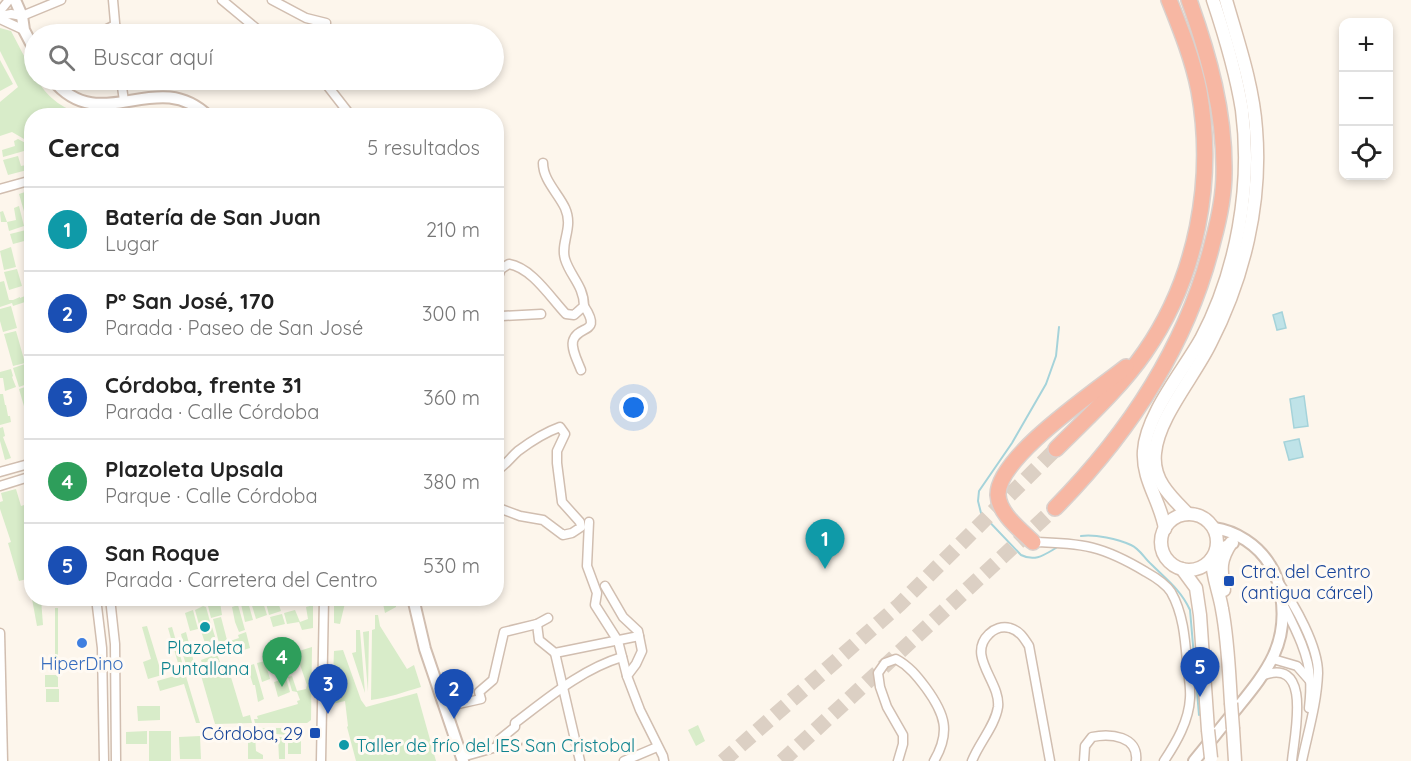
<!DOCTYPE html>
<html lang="es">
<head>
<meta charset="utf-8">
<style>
	:root { --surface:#fff; --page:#f6f6f6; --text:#222; --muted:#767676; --line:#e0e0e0; --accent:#d93025 }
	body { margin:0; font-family:Quicksand,sans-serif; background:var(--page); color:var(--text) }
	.controls { position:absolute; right:18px; top:18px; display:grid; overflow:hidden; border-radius:12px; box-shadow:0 3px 9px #0003 }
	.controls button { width:54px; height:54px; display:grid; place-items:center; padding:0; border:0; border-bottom:2px solid var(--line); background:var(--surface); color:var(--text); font:30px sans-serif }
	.you { position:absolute; left:634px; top:408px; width:21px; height:21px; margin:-15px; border:4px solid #fff; border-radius:50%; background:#1a73e8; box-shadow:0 0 0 9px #1a73e833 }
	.badge { display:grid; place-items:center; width:39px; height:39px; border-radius:50%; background:var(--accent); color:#fff; font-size:20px; font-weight:700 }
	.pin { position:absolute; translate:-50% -50px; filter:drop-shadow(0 2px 3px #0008) }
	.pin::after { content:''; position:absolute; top:32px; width:21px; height:18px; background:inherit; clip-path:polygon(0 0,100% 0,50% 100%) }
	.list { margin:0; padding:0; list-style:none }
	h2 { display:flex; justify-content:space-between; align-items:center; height:78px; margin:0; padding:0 24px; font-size:26px }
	h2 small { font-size:20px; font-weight:400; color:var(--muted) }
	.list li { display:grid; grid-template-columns:39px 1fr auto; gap:18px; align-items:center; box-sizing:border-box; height:84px; padding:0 24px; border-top:2px solid var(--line) }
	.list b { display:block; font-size:22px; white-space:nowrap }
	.list p { margin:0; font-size:20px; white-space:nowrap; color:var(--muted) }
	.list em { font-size:20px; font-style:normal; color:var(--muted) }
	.icon { flex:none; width:33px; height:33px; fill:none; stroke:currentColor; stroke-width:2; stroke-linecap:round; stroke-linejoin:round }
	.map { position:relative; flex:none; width:1411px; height:761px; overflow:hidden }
	.search { position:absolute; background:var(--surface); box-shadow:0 3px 9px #0003; left:24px; top:24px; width:480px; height:66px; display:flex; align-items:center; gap:15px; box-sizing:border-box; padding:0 21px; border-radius:33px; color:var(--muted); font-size:22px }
	.panel { position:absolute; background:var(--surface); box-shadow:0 3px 9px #0003; left:24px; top:108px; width:480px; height:498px; border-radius:24px }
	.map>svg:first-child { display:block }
</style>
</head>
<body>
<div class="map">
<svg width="1411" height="761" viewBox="0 0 1411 761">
	<rect width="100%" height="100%" fill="#fdf6ec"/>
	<g fill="#d8ecc9">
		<path d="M0,28L11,31L34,75V80H37C50,101 69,114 95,115L32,116L31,143L12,132L0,136V102L18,87L0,51Z"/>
		<polygon points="0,60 13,84 0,91"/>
		<polygon points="148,108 175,109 189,115 127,115 133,111"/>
		<polygon points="18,139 31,146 31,149 3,157 2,150 15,146 14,141"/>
		<polygon points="18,156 21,166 31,164 31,169 8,175 3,160"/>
		<polygon points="31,190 31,193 26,196 31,213 25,215 19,194"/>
		<polygon points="19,206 24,226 9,231 7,222 1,222 0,212 3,211 7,222 16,220 14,208"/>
		<polygon points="26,230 28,240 13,244 10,234"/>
		<polygon points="11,247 16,267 4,270 0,251"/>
		<polygon points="17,269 22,286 9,290 4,272"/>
		<polygon points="4,281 9,300 13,300 20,297 20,298 30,294 31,300 13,306 12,303 0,307 0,282"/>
		<polygon points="11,306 17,328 3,332 0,321 0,309"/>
		<polygon points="16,331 25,363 13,366 4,334"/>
		<polygon points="25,364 30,383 19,387 13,368"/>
		<polygon points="11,369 13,376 12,377 16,387 5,391 3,378 0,378 0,372"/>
		<polygon points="31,385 31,419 28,420 19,389"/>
		<polygon points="0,394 3,394 5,405 6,405 8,416 10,416 11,422 0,425"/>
		<polygon points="3,427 5,436 3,437 11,458 5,460 0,441 0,428"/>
		<polygon points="16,489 21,506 27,504 31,520 31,597 27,579 19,581 8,543 11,542 0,509 0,502 3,501 1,493"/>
		<polygon points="32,599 41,599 43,625 37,626"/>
		<polygon points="66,599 86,599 88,605 56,606 55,602"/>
		<polygon points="219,599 226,599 220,602 222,615 211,618 208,606 219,601"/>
		<polygon points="250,599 262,599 267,615 256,619"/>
		<polygon points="265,599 277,599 281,611 269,615"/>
		<polygon points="334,599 346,599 340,624 334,623"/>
		<polygon points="382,599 396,599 396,607 385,613"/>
		<polygon points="248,602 253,620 245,622 241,604"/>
		<polygon points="238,605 245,630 239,632 235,622 232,607"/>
		<polygon points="313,605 313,628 302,630 299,622 287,624 284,613 295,610 300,622 308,619 306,607"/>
		<polygon points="203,606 206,607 211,625 200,628 195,610"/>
		<rect x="55" y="608" width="3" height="50"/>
		<polygon points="193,610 198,629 190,631 185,613"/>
		<polygon points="282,614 285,624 273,627 270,617"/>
		<path d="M375,615H378L380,626L407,669L414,665L421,687C404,692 388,698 371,700L372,630L375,629Z"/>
		<polygon points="221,617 227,640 219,643 213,619"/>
		<polygon points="147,626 162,675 148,679 143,662 151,659 142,627"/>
		<polygon points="172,627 184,669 180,670 168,628"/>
		<polygon points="212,627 217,643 208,647 206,646 201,631"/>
		<polygon points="356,630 360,630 365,693 352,653 356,652"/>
		<polygon points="369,631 368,691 368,692 363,632"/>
		<polygon points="186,632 195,666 187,668 180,645 183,643 181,634"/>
		<polygon points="246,632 250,648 230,654 230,650 233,649 230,641 239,638 238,635"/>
		<polygon points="312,647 311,720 307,723 255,723 254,719 258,719 257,716 298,704 297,701 300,700 297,692 292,691 288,677 292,676 297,691 306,689 307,685 299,662 292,663 289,654"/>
		<polygon points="343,650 361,700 366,707 417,693 436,761 356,761 347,727 348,726 345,701 332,704 334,651"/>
		<polygon points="217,654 220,662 203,667 201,660"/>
		<polygon points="265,661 270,679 262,682 257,663"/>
		<polygon points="227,664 243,717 250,715 252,723 215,724 200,672"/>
		<polygon points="254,664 264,699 258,702 255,685 253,685 250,675 245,676 242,668"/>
		<polygon points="185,673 200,723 196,723 184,684 160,691 157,681"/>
		<rect x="45" y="675" width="13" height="12"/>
		<polygon points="286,678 290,692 278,697 274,682"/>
		<rect x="46" y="689" width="13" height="13"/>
		<polygon points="137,706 160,706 160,720 138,721"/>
		<polygon points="698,725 705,741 696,746 688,730"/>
		<polygon points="271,728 271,735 255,735 256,751 263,755 263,759 248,759 248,729"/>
		<polygon points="276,728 300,728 296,736 300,738 301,736 301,754 288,754 288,735 276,734"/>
		<polygon points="147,731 147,744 126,744 126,732"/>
		<rect x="149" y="731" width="22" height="30"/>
		<polygon points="200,736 201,759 180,759 179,737"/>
		<polygon points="278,737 285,737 285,759 279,759"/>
	</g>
	<g fill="#bfe3e8" stroke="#a5d3da" stroke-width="1.5">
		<polygon points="1282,312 1286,328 1277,330 1273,315"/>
		<polygon points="1304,396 1308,426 1294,428 1290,399"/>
		<polygon points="1299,439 1303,457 1289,460 1284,442"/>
	</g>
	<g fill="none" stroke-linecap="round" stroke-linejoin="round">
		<g stroke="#a5d3da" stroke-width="2">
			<path d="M1081,536C1095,534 1118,539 1131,545C1140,549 1144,558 1151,564C1166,579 1181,590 1190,610L1199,715"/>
			<path d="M1056,548C1044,555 1035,562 1021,555L981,513L978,501L979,491L1012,443L1046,384L1056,356L1059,327"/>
		</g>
		<g stroke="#dcd0c4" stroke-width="15" stroke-dasharray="15 8" stroke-linecap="butt">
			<polyline points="723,761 899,605 1056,449"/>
			<polyline points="782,761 1055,508"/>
		</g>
		<g stroke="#d1beb0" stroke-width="11">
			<g id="minor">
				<polyline points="113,0 116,34"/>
				<polyline points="222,0 263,34"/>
				<polyline points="272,0 306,18 326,23"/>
				<polyline points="0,11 9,0"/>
				<polyline points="0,16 11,14 22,16 61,0"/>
				<polyline points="0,19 24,30"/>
				<polyline points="97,34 115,25"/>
				<polyline points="121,80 124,101"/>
				<polyline points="323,80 351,116"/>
				<polyline points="0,189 32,180"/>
				<path d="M496,282L501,269L509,264C532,268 550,297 566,314L574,315L584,306C584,286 570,276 565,259C560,242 574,228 565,208C558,193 543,180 543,163"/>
				<polyline points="496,313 502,316 541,314"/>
				<polyline points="32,323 30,334 32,346"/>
				<path d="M581,370C578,362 571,349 573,341C578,324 603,335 584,306"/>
				<path d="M496,471C506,465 510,458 518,451C530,442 546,432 560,427L565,434L557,451V463L562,502L580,522L581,527L572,533L563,535L543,520L520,516L496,507"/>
				<polyline points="0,472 32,463"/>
				<polyline points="0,486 32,476"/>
				<polyline points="589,522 587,566 597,593 595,605 618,641 627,676"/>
				<path d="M1033,542C1083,543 1103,546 1146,572C1155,577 1165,583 1171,592C1183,613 1185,638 1187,662C1188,674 1191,687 1190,698C1189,721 1176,743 1164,761"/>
				<path d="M1279,583C1295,605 1318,646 1318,673C1317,703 1308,732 1302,761"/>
				<polyline points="605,586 623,617 638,631 642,651 636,664 627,676 640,710 663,756 664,761"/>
				<polyline points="96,598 102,648 104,761"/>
				<polyline points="110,598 115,644 116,761"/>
				<path d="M1284,606C1295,628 1309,655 1310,679C1311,689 1310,699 1309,708"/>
				<polyline points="537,624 539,640 555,653 639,636"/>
				<polyline points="0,633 3,761"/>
				<polyline points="555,653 580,761"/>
				<polyline points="1273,659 1297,666 1311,682"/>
				<path d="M1264,675C1313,658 1294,736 1292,761"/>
				<polyline points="445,707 481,699 479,692 493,680 504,632 537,624 548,618"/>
				<path d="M497,747L500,739L515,727V723C548,698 582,669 622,657"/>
				<polyline points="462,757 497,747 517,744"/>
				<polyline points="321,761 324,598"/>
				<polyline points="624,761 657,747"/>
				<path d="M898,761L903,744V735L887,707L880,687L878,673L885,663L896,659C909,666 917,676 926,688C945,714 951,732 934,761"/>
				<path d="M972,761C979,743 995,726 998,707C1001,682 966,656 989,634C994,629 1002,626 1010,628C1020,631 1024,638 1029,646L1050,761"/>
				<path d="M1084,761L1085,746L1092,737C1110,733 1139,736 1136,761"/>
			</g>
		</g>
		<g stroke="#d1beb0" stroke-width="14">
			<g id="tertiary">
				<polyline points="15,0 22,16 24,30 34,49"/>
				<path d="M53,80C101,138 156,66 208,116"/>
				<polyline points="1216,550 1233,543"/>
				<polyline points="413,598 425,649 463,761"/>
				<path d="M1194,761C1209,743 1223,725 1238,707C1267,671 1289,644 1281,595C1279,584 1276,574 1270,565C1258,545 1236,531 1214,528"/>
			</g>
		</g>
		<g stroke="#d6c0b0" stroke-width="15">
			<g id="secondary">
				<path d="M1188,514C1171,497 1152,480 1155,453C1158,418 1194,377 1210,344C1244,278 1262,203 1256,129C1253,85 1238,42 1226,0"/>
				<circle cx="1189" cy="542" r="28"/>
				<path d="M1165,529C1161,502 1142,480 1144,451C1146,415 1183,371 1201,339C1237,271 1252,186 1242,110C1236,72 1225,36 1213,0"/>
				<path d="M1212,558C1212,576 1219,591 1222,609C1228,640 1229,672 1231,703"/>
				<polyline points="1182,569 1196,588 1200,615 1208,730"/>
				<path d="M1224,590C1221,570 1219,561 1231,543"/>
				<polyline points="1233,729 1235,761"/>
			</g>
		</g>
		<g stroke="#dad1cd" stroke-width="18">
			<g id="motorway">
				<path d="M1056,449C1087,418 1120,388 1145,352C1197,277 1215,180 1199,91C1193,60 1181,30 1169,0"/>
				<path d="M1055,508C1129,433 1188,344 1213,241C1219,219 1224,196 1224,173C1225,113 1209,56 1189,0"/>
				<path d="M1033,542C1021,530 999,514 998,495C997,457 1096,391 1126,367"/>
			</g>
		</g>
		<use href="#minor" stroke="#fff" stroke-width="8"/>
		<use href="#tertiary" stroke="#fff" stroke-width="10"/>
		<use href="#secondary" stroke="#fff" stroke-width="12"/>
		<use href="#motorway" stroke="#f7b7a3" stroke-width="15"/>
		<g stroke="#d6c0b0" stroke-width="15" stroke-linecap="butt">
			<g id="secondary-bridge">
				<polyline points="1231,703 1233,729"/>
				<polyline points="1208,730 1211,758"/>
			</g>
		</g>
		<use href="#secondary-bridge" stroke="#fff" stroke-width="12"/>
	</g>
	<g fill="#1a4fb4" stroke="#fffaf3" stroke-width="2">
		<rect x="1223" y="575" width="12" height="12" rx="3"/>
		<rect x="309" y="727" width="12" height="12" rx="3"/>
	</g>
	<g fill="#0f9aa8" stroke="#fffaf3" stroke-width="2">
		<circle cx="205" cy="627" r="6"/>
		<circle cx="344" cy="745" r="6"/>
	</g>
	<circle fill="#3f7fe0" stroke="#fffaf3" stroke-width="2" cx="82" cy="643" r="6"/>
	<g text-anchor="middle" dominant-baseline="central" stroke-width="6" stroke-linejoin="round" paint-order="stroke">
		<g font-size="18" fill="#164399" stroke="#fffaf3" text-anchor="start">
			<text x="1241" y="571">Ctra. del Centro<tspan x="1241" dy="21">(antigua cárcel)</tspan></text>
			<text x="303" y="733" text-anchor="end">Córdoba, 29</text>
		</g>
		<g font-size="18" fill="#0d838f" stroke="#fffaf3">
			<text x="205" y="647">Plazoleta<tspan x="205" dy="21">Puntallana</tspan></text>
			<text x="356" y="745" text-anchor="start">Taller de frío del IES San Cristobal</text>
		</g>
		<g font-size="18" fill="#366cbe" stroke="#fffaf3">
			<text x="82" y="663">HiperDino</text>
		</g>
	</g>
</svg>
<div class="controls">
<button>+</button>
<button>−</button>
<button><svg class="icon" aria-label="locate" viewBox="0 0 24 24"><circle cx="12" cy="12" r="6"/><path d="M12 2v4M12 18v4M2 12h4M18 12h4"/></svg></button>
</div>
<div class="you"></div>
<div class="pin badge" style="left:825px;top:569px;background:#0f9aa8">1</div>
<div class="pin badge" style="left:454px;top:719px;background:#1a4fb4">2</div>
<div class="pin badge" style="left:328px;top:714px;background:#1a4fb4">3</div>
<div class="pin badge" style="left:282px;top:687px;background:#2e9e5b">4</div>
<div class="pin badge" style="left:1200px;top:697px;background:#1a4fb4">5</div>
<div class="search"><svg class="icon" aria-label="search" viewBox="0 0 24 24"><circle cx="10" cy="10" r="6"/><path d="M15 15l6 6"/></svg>Buscar aquí</div>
<section class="panel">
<h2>Cerca<small>5 resultados</small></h2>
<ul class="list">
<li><span class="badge" style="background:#0f9aa8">1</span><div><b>Batería de San Juan</b><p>Lugar</p></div><em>210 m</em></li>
<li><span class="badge" style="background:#1a4fb4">2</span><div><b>Pº San José, 170</b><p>Parada · Paseo de San José</p></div><em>300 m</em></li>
<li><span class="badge" style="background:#1a4fb4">3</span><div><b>Córdoba, frente 31</b><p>Parada · Calle Córdoba</p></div><em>360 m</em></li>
<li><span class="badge" style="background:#2e9e5b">4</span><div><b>Plazoleta Upsala</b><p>Parque · Calle Córdoba</p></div><em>380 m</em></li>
<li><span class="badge" style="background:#1a4fb4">5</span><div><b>San Roque</b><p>Parada · Carretera del Centro</p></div><em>530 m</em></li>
</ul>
</section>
</div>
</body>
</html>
